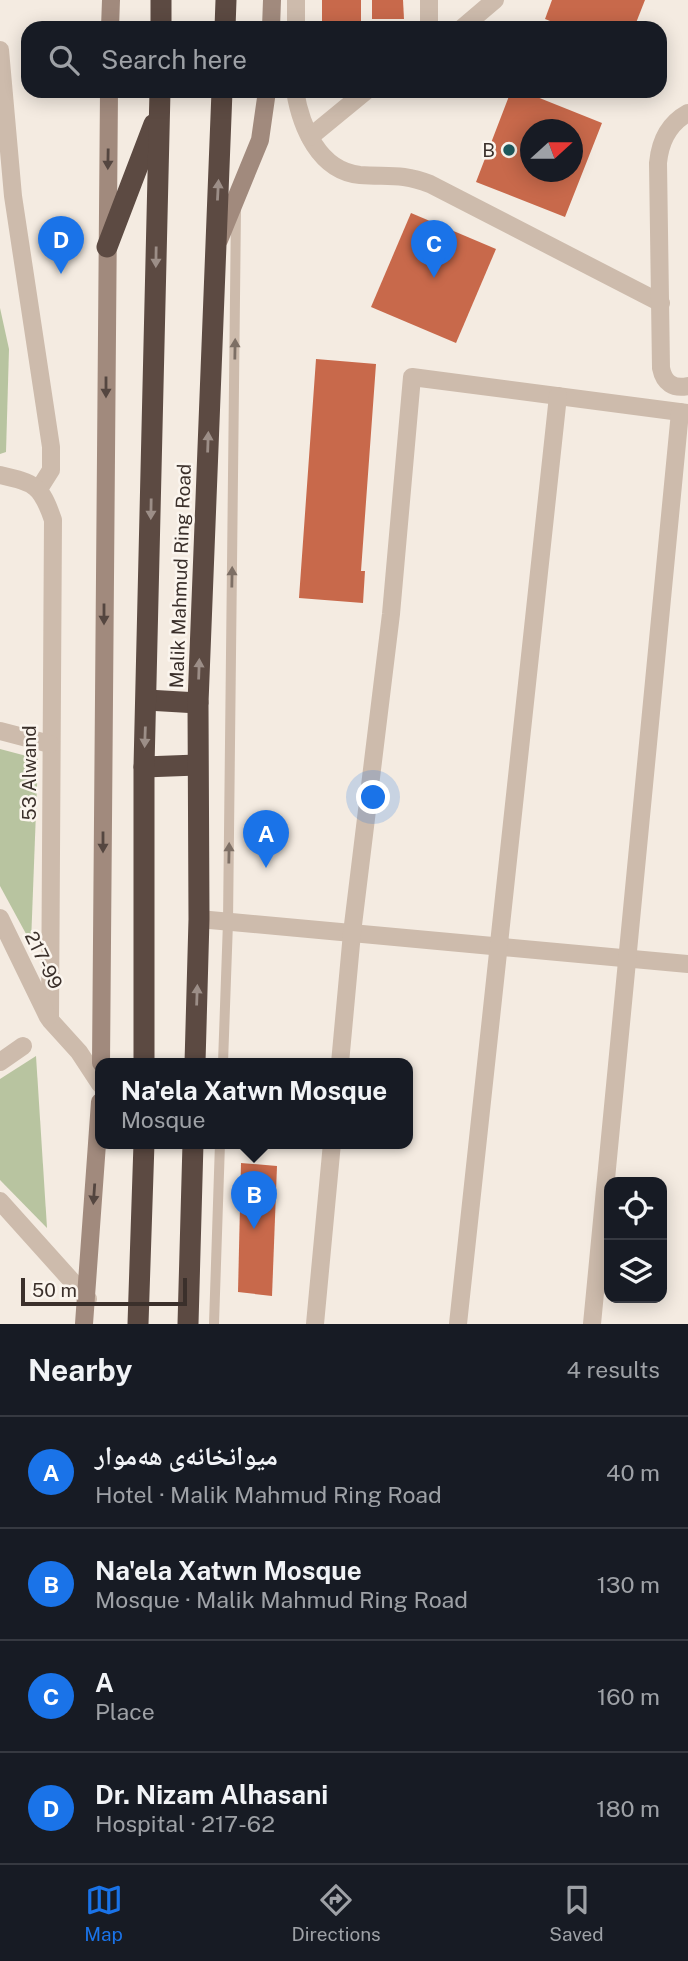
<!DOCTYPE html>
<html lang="en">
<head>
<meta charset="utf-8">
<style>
	:root { --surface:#171b24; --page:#242831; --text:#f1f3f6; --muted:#9ea1a6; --line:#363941; --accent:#1a73e8 }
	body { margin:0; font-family:"Public Sans","Noto Naskh Arabic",sans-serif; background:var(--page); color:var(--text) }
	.controls { position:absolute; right:21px; bottom:21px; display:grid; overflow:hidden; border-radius:14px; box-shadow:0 4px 18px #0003 }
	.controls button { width:63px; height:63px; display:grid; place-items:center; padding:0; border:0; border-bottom:2px solid var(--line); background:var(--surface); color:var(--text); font:35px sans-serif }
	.compass { position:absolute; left:520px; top:119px; width:63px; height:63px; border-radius:50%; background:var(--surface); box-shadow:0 4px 18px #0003; rotate:69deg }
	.scale { position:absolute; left:21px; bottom:18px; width:166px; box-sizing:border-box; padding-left:7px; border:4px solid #3b302b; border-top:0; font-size:19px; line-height:24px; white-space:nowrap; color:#3b302b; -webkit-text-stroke:5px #fbf5ee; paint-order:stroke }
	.you { position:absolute; left:374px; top:798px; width:24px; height:24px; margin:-18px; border:5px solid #fff; border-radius:50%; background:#1a73e8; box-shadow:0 0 0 10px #1a73e833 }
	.badge { display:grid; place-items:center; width:46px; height:46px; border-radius:50%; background:var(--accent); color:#fff; font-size:23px; font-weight:700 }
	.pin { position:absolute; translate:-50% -58px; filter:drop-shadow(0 2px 4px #0008) }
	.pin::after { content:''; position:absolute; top:37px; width:24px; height:21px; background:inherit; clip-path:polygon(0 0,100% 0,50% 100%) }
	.popup { position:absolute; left:95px; top:1058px; width:318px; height:91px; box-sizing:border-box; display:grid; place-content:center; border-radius:14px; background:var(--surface); filter:drop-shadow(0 2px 5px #0005); font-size:23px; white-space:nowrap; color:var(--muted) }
	.popup b { font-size:26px; color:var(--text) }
	.popup::after { content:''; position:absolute; left:50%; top:100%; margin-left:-14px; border:14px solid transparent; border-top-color:var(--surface) }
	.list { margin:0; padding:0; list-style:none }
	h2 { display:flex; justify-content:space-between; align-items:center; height:91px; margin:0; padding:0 28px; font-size:30px }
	h2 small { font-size:23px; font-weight:400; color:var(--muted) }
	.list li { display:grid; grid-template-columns:46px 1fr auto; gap:21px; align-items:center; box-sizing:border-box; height:112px; padding:0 28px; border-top:2px solid var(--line) }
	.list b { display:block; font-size:26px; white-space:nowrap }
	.list p { margin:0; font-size:23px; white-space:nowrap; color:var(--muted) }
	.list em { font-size:23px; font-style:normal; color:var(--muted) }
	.icon { flex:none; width:38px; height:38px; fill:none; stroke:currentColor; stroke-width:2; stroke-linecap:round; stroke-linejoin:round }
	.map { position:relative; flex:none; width:688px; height:1324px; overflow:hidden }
	.search { position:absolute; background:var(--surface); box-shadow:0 4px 18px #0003; left:21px; right:21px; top:21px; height:77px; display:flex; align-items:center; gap:18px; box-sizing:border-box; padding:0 24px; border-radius:21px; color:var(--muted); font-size:26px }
	.sheet { height:539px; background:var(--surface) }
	nav { display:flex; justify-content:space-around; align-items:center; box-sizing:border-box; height:98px; border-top:2px solid var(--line); background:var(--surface); font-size:19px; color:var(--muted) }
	nav a { display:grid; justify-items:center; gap:4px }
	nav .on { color:var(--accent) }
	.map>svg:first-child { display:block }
</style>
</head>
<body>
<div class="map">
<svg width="688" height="1324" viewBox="0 0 688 1324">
	<rect width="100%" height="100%" fill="#f4ebe1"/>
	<g fill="#b8c4a0">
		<polygon points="0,308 9,349 6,452 0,454"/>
		<polygon points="0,749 38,759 31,943 0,886"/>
		<polygon points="36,1056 47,1228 0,1180 0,1079"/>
	</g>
	<g fill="#c8694b" fill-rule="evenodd">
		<polygon points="322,0 361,0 361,23 322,24"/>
		<polygon points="372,0 403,0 404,19 372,19"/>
		<polygon points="552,0 645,0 634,28 568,28 545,19"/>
		<path d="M511,91H522L602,123L565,217L476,182ZM530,130H572V172H530Z"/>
		<polygon points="411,213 496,249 456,343 371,307"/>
		<polygon points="316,359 376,364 361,571 365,571 363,603 299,598"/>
		<polygon points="241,1163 277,1166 272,1296 238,1292"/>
	</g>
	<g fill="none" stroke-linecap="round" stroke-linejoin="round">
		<g stroke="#cdbbac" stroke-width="10">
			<polyline points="223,1063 228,922 236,208"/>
			<polyline points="214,1324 220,1143"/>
		</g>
		<g stroke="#cdbbac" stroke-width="18">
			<polyline points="296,28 296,0"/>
			<polyline points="429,28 429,0"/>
			<polyline points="462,28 495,0"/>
			<polyline points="0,50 13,196 51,447 51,470 39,489"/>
			<path d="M295,91C301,127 319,171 360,175C388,177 402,173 430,184L661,303"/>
			<path d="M688,113C668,124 660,142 658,163L661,368C664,383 673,389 688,386"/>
			<polyline points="310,137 366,91"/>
			<path d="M0,475C35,483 41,485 53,520L50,1020L79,1052L100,1084"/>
			<polyline points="0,731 50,744"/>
			<polyline points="0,918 48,1017"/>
			<polyline points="199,919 688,964"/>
			<polyline points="0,1062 23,1046"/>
			<polyline points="340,1063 352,933 391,614 412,377 688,413"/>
			<polyline points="0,1201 88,1299"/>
			<polyline points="315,1324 332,1143"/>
			<polyline points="458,1324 558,396"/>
			<polyline points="592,1324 680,412"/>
		</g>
		<g stroke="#a18a7d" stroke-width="18">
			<polyline points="110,28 111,0"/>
			<polyline points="271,28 272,0"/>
			<polyline points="219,240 260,140 267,91"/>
			<polyline points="101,1063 109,91"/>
			<polyline points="84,1324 100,1102"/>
		</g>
		<g stroke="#5c4a42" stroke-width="21">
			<polyline points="161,28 161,0"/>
			<polyline points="225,28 226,0"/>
			<polyline points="107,247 154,124"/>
			<polyline points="147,700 198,703"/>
			<polyline points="144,767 197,765"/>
			<polyline points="144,1063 144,767 160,91"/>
			<polyline points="195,1063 199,919 198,703 222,91"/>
			<polyline points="138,1324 144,1143"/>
			<polyline points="188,1324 193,1143"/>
		</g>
	</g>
	<defs><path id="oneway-solid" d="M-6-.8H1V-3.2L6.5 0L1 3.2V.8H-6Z" transform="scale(1.75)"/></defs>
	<g fill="#544640">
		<use href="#oneway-solid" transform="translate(108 159) rotate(91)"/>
		<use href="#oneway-solid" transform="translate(106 387) rotate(90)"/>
		<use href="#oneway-solid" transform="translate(104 614) rotate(90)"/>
		<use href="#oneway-solid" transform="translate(103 842) rotate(90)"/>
		<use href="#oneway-solid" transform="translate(94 1194) rotate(94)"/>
	</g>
	<g fill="#9c8e87">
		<use href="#oneway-solid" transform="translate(218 190) rotate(-87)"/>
		<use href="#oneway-solid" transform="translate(156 257) rotate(91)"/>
		<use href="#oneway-solid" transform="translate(208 442) rotate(-88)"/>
		<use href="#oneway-solid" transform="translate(151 509) rotate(91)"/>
		<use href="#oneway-solid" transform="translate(199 669) rotate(-88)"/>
		<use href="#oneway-solid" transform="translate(145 737) rotate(92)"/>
		<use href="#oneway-solid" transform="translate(197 995) rotate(-88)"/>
	</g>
	<g fill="#7d6f65">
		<use href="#oneway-solid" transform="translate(235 349) rotate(-89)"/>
		<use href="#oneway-solid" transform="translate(232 577) rotate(-89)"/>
		<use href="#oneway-solid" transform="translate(229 853) rotate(-89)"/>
	</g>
	<circle fill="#1f5a5e" stroke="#fbf5ee" stroke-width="2.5" cx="509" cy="150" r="7"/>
	<g text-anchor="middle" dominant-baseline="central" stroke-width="5" stroke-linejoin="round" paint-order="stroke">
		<g font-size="19" fill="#3b302b" stroke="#fbf5ee" text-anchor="end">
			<text x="495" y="150">B</text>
		</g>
		<g font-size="19" fill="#3b302b" stroke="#fbf5ee">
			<text transform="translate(180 576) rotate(-88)">Malik Mahmud Ring Road</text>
			<text transform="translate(29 773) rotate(-90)">53 Alwand</text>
			<text transform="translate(44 960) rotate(64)">217-99</text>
		</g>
	</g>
</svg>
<div class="controls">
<button><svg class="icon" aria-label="locate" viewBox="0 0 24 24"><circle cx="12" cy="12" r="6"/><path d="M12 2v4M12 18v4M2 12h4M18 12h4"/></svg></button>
<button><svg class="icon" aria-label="layers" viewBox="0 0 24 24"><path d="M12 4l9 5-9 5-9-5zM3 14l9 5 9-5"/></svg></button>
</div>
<svg class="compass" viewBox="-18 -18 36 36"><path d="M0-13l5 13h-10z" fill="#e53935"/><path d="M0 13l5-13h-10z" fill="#9ea1a6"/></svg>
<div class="scale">50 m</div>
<div class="you"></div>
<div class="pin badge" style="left:266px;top:868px">A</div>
<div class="pin badge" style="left:254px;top:1229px">B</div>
<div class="popup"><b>Na'ela Xatwn Mosque</b>Mosque</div>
<div class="pin badge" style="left:434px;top:278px">C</div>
<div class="pin badge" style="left:61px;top:274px">D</div>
<div class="search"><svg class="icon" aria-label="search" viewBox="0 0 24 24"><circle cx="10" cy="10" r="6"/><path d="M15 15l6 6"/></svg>Search here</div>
</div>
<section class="sheet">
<h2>Nearby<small>4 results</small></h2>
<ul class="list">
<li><span class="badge">A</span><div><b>میوانخانەی هەموار</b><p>Hotel · Malik Mahmud Ring Road</p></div><em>40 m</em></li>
<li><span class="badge">B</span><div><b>Na'ela Xatwn Mosque</b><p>Mosque · Malik Mahmud Ring Road</p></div><em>130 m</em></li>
<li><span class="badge">C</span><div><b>A</b><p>Place</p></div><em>160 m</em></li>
<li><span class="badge">D</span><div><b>Dr. Nizam Alhasani</b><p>Hospital · 217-62</p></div><em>180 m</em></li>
</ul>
</section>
<nav>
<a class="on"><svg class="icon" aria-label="map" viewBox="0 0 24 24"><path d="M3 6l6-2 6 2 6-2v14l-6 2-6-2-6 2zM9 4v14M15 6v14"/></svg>Map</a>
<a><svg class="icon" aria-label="directions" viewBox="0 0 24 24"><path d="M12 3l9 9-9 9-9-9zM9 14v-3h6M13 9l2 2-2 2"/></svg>Directions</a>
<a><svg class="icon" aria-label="saved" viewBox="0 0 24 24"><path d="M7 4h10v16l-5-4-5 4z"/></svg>Saved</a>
</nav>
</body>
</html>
